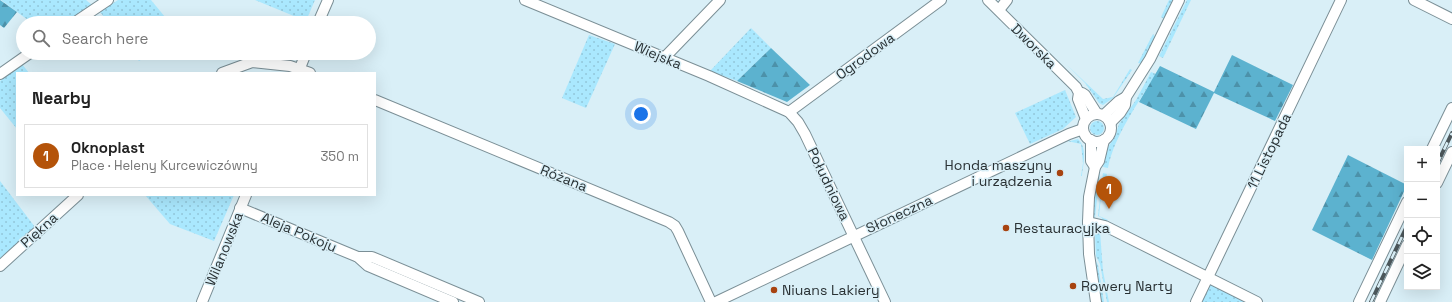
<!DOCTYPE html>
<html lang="en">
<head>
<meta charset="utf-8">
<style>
	:root { --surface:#fff; --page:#f2f2f2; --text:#222; --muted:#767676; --line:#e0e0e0; --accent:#b45309 }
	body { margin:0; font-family:"Space Grotesk",sans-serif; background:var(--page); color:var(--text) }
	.controls { position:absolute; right:12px; bottom:12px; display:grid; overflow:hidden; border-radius:0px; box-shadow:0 4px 16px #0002 }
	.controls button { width:36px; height:36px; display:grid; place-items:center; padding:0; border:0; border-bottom:1px solid var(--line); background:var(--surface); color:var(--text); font:20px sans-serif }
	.you { position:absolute; left:641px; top:114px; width:14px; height:14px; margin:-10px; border:3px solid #fff; border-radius:50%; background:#1a73e8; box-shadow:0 0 0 6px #1a73e833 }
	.badge { display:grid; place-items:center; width:26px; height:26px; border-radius:50%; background:var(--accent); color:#fff; font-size:13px; font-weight:700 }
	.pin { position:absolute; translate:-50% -33px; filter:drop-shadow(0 1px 2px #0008) }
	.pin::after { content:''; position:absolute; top:21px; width:14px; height:12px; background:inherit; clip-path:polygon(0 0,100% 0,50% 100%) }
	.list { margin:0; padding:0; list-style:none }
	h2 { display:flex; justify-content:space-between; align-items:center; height:52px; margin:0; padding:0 16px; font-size:17px }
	h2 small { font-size:13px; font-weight:400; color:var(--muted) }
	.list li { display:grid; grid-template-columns:26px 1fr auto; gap:12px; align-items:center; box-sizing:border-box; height:64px; margin:0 8px 8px; padding:0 8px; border:1px solid var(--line); border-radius:0px }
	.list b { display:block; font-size:15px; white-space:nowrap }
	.list p { margin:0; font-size:13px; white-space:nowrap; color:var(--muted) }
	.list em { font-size:13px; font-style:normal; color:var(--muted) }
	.icon { flex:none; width:22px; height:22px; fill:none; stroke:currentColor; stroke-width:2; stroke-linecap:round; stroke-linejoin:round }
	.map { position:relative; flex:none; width:1452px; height:302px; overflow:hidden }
	.search { position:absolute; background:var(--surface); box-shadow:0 4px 16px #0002; left:16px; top:16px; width:360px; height:44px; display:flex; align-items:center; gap:10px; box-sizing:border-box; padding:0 14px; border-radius:22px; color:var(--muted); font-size:15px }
	.panel { position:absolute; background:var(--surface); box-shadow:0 4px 16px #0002; left:16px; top:72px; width:360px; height:124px; border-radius:0px }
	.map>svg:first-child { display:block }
</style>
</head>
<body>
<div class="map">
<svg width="1452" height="302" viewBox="0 0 1452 302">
	<defs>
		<pattern id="grass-dots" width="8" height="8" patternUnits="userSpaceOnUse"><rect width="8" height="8" fill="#aae8fe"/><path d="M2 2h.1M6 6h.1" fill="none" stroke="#92c7da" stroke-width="1.8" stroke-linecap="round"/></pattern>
		<pattern id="forest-firs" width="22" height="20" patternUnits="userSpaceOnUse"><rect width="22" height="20" fill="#5cb2cf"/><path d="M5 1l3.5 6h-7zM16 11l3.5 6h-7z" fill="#4c91a9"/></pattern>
	</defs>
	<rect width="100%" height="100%" fill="#d9eff7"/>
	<g fill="url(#grass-dots)">
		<polygon points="1,0 86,0 92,5 66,23 32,23"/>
		<polygon points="118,0 151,0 170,23 109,23 100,12"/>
		<polygon points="255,0 315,0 306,21"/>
		<polygon points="1169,0 1173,0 1164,19 1161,17"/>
		<polygon points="1187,0 1191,0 1163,58 1159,56"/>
		<polygon points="751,28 771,48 737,81 710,71"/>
		<polygon points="1153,34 1156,38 1143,64 1138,63"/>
		<polygon points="589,35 615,44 586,108 562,98"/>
		<polygon points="133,53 151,53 139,61"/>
		<polygon points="22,64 29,73 17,73 17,129 0,108 0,81"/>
		<polygon points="1066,64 1103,99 1113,97 1130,69 1132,70 1113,98 1103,105 1099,103 1085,83"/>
		<path d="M1151,72L1156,74C1139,102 1114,136 1108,168L1103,167L1108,147L1115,137L1119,124L1136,100Z"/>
		<polygon points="1065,90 1076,117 1063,129 1030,144 1015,113"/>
		<circle cx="1097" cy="128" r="7"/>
		<path d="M1068,138L1070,141L1078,139C1088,149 1083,163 1082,176H1081L1083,163L1081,144L1067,141L1063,143L1062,140Z"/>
		<path d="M1100,172L1095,218C1089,210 1095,180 1100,172Z"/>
		<polygon points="1103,173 1107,174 1106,179 1103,178 1099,216 1108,220 1106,222 1101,221 1102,218 1098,216"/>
		<polygon points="0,181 35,227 0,260"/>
		<polygon points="145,195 234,195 214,241 170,224"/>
		<polygon points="1100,227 1103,230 1100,232 1103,271 1109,302 1107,302 1100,264 1096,256 1095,235 1096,232 1100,230"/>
		<polygon points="1094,258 1098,265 1104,302 1101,302"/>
		<polygon points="1211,282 1253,302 1201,302"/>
	</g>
	<g fill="url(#forest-firs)">
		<polygon points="0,0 17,12 4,28 0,25"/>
		<polygon points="771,48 810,85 787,102 737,81"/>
		<polygon points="1232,55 1293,85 1275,121 1214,93 1196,129 1139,102 1160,66 1214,92"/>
		<polygon points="1348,155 1407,185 1372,260 1312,230"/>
	</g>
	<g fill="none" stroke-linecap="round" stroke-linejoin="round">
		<g stroke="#7b8f96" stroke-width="12">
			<g id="minor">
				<polyline points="525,0 709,76 789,112 798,122 805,134 885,302"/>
				<polyline points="988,0 1076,87 1079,93 1078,99 1086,119"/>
				<polyline points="1414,0 1452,19"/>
				<polyline points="999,10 1007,0"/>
				<polyline points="74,23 108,0"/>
				<polyline points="318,23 328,0"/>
				<polyline points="664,58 720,0"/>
				<polyline points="222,73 252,62 290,66 310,73"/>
				<polyline points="298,73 306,53"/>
				<polyline points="0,74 30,53"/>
				<polyline points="1079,93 1082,93 1085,95 1097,114"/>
				<polyline points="375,100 669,222 675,226 678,231 711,302"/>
				<polyline points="789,112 941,0"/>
				<circle cx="1097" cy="128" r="14"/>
				<polyline points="1104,115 1119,101 1126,97"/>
				<polyline points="1110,123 1120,113 1125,105 1126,97 1150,59 1179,0"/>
				<polyline points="1091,140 1091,161 1095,167"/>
				<polyline points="1432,149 1452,108"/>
				<polyline points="1437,183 1452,152"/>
				<polyline points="240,208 358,257 368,266 453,302"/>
				<polyline points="1088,222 1105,226 1257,302"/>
				<polyline points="358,257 372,257 479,302"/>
				<polyline points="0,266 78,195"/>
				<polyline points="202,302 246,195"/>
				<polyline points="716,302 1069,134 1083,129"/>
				<polyline points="1096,302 1089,254 1088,222 1089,197 1095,167 1099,161 1104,140"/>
				<polyline points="1196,302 1341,0"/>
				<polyline points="1359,302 1407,202"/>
				<polyline points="1380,302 1407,245"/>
			</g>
		</g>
		<use href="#minor" stroke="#fff" stroke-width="10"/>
		<g stroke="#4c575b" stroke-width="4">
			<g id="rail">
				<polyline points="1437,164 1452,133"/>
				<polyline points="1371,302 1407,226"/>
			</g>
		</g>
		<use href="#rail" stroke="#d9eff7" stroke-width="2.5" stroke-dasharray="8" stroke-linecap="butt"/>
	</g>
	<g fill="#a74310" stroke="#d9eff7" stroke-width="1.5">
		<circle cx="1060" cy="173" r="4"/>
		<circle cx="1006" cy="228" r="4"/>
		<circle cx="1073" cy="286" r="4"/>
		<circle cx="774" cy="290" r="4"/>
	</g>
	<g text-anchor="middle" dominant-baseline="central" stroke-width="3" stroke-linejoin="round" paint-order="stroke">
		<g font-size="14" fill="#293134" stroke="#d9eff7">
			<text transform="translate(1034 46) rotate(45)">Dworska</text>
			<text transform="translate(658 55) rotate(23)">Wiejska</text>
			<text transform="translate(865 56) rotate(-36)">Ogrodowa</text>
			<text transform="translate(1269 151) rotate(-64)">11 Listopada</text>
			<text transform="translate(564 178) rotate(22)">Różana</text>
			<text transform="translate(829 184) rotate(64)">Południowa</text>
			<text transform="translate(899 214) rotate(-25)">Słoneczna</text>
			<text transform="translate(39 230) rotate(-42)">Piękna</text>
			<text transform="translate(299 232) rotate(23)">Aleja Pokoju</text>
			<text transform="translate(224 249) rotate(-68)">Wilanowska</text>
		</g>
		<g font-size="14" fill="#293134" stroke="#d9eff7" text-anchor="start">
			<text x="1052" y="165" text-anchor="end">Honda maszyny<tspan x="1052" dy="16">i urządzenia</tspan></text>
			<text x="1014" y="228">Restauracyjka</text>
			<text x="1081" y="286">Rowery Narty</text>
			<text x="782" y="290">Niuans Lakiery</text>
		</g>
	</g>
</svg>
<div class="controls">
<button>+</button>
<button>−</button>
<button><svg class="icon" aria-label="locate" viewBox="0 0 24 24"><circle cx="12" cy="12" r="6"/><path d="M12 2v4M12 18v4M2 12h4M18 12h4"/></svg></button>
<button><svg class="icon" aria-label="layers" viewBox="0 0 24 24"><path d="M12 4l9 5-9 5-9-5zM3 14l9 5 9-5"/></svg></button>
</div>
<div class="you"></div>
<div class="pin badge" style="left:1109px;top:209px">1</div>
<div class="search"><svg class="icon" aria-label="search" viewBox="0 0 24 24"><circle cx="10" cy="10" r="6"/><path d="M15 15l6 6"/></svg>Search here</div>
<section class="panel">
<h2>Nearby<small></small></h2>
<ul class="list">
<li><span class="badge">1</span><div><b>Oknoplast</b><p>Place · Heleny Kurcewiczówny</p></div><em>350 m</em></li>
</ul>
</section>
</div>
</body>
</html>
